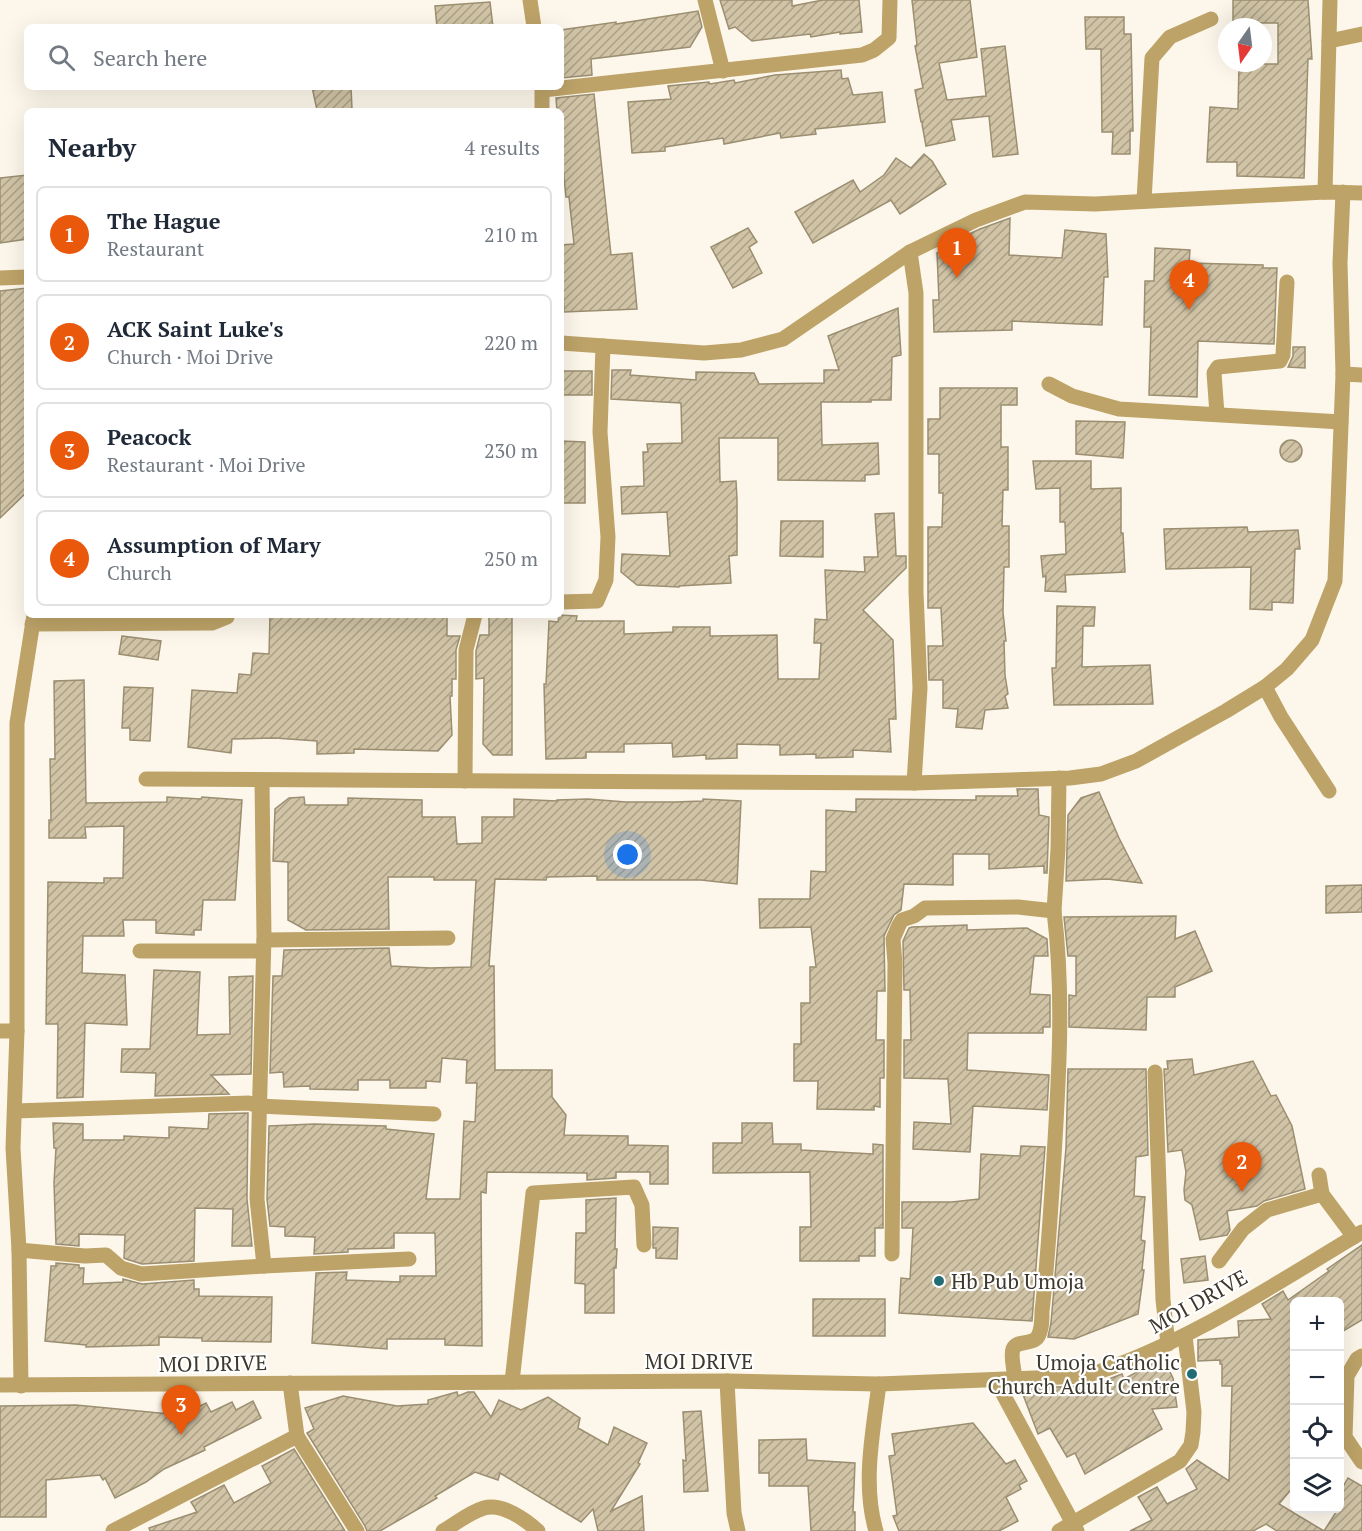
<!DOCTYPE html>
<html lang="en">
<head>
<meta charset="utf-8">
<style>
	:root { --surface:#fff; --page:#f2f2f3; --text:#1f2937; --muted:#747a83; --line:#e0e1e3; --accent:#ea580c }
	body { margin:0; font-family:"PT Serif",serif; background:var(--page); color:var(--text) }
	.controls { position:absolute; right:18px; bottom:18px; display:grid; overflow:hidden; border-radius:9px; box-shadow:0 6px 24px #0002 }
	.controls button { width:54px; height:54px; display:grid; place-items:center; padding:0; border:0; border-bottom:2px solid var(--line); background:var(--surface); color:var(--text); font:30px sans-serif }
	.compass { position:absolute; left:1218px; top:18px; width:54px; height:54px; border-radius:50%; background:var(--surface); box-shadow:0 6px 24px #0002; rotate:194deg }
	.you { position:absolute; left:628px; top:855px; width:21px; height:21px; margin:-15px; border:4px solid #fff; border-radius:50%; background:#1a73e8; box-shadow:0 0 0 9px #1a73e833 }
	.badge { display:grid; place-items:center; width:39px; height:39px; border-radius:50%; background:var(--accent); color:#fff; font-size:20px; font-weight:700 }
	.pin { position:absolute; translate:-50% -50px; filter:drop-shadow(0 2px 3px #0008) }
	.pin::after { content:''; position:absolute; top:32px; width:21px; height:18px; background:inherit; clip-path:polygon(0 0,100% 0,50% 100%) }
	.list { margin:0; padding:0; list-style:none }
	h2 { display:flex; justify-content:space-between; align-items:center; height:78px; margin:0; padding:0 24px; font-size:26px }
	h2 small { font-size:20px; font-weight:400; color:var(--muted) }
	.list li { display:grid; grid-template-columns:39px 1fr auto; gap:18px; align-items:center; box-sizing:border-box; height:96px; margin:0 12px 12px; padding:0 12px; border:2px solid var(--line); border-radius:9px }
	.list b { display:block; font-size:22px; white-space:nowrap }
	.list p { margin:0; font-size:20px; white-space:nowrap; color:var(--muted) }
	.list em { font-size:20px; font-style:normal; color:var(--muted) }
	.icon { flex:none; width:33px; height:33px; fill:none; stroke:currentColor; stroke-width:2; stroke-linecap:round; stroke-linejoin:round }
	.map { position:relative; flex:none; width:1362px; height:1531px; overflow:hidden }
	.search { position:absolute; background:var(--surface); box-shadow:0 6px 24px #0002; left:24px; top:24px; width:540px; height:66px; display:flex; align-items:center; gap:15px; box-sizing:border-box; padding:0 21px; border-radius:9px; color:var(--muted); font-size:22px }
	.panel { position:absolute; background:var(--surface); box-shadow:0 6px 24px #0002; left:24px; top:108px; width:540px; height:510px; border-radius:9px }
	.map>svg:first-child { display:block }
</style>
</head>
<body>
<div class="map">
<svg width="1362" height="1531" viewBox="0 0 1362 1531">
	<defs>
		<pattern id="building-hatch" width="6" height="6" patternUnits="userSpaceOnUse" patternTransform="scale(1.5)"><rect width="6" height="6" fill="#d1c4a6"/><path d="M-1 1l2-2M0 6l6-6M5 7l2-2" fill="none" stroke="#aba087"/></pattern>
	</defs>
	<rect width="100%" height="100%" fill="#fdf7eb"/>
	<g fill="url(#building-hatch)" stroke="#9b8e71" stroke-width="1.5">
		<polygon points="720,0 792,0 792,6 823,0 859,0 862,32 840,34 840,32 811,37 810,34 752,41 735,27 729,29"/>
		<polygon points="912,0 970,0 977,57 939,63 947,100 986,96 981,49 1005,46 1018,154 993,157 989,116 951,120 955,140 926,146 922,124 923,122 921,122 915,90 923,88 915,46 917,45"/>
		<polygon points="1233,0 1308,0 1312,59 1308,59 1304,178 1237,176 1237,162 1207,162 1210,107 1238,109 1239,64 1278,64 1278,23 1233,23"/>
		<polygon points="490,2 493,27 437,27 435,6"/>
		<polygon points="698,11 702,27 690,47 591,59 592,75 561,78 561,30 616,22 616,24"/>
		<polygon points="1085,17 1124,17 1124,34 1131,34 1133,131 1130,131 1130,154 1112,154 1113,132 1102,132 1101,49 1086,49"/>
		<polygon points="841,70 842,79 848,78 853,95 882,92 885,122 815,129 816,134 781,138 780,133 724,144 723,138 665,147 665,151 632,153 628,102 671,99 668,86 709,82 710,84 734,80 735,83 775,75"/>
		<polygon points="312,87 351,87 352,109 317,110"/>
		<polygon points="594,94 611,255 632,253 637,309 564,312 561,245 574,244 569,197 566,197 561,148 561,111 557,111 556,98"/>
		<polygon points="924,154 932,161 946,184 900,214 891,200 813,243 795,212 853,180 860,192 884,175 896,158 911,168"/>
		<polygon points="27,175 27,239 0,243 0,178"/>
		<polygon points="1010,218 1009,255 1062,258 1065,230 1106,234 1108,277 1104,277 1102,325 1012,321 1012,330 934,332 933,300 939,300 937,253 956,240 980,229"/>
		<polygon points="748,228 757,242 749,247 762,273 733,288 711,247"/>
		<polygon points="1155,248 1190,250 1189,263 1263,265 1263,268 1277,268 1274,344 1198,341 1197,397 1149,395 1151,327 1144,327 1145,281 1154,281"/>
		<polygon points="27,288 27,492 0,518 0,291"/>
		<polygon points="898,308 901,355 892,357 891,400 871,400 871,402 821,402 822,445 878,443 879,474 865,475 865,481 778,480 778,438 719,438 720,482 736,481 737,499 737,555 729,556 731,583 679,586 679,587 637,585 621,572 622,554 670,556 667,512 622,514 621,487 644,486 643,452 648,452 647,444 682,443 681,403 611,399 612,370 631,370 630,375 696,380 696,372 754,373 759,384 824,383 824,370 839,370 828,336"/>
		<polygon points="1293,347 1305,347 1305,368 1288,367 1293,356"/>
		<rect x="561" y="371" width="31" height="24"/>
		<polygon points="940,388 1017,388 1017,405 1001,405 1001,447 1008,447 1008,490 1003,490 1002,526 1009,526 1009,567 1004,567 1003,612 1006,641 1004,641 1005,675 1008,694 1005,696 1008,708 985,710 982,729 956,727 958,709 943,708 943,680 929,680 928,646 943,646 941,608 928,608 928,527 942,527 943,493 939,493 939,454 928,454 928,419 940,419"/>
		<polygon points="1076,421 1125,422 1123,458 1076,454"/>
		<circle cx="1291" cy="451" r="11"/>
		<polygon points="561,441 585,442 585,503 561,503"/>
		<polygon points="1033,461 1091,461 1091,489 1121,488 1121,533 1123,533 1125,572 1065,575 1066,592 1045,591 1046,576 1043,577 1041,556 1066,554 1065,522 1060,522 1060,488 1036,489"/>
		<polygon points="894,513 896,556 906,556 906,568 863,610 893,640 896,719 889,719 891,752 853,750 853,757 816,758 816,754 780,755 780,745 737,744 737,758 706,759 706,755 673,757 672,743 624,744 624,752 586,752 586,758 546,759 544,684 546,684 549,621 558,622 559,615 577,616 576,621 624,621 624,634 673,632 673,627 710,627 710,636 777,635 778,679 819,679 821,643 814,643 815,619 827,620 825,570 865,572 864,557 878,557 875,514"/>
		<polygon points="781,521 823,521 823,557 780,556"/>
		<polygon points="1247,527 1248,532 1298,530 1300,549 1295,549 1293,603 1272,602 1272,610 1250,609 1251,567 1166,569 1164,529"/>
		<polygon points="1057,606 1095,607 1094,626 1083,626 1082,667 1150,665 1153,704 1054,705 1052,668 1056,668"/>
		<polygon points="270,615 447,617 447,636 460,636 456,650 456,679 452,679 452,696 450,696 452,735 438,751 354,749 354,753 317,754 317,741 275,738 232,739 231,753 188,747 192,690 237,693 239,674 251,675 253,653 269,654"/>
		<polygon points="489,615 512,615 512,755 493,755 483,744 484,678 476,679 476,651 480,635 489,635"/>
		<polygon points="122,636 161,641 158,660 119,654"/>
		<polygon points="84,680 86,803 167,802 167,797 201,799 202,797 242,800 235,900 203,900 201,930 194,930 194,935 156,933 156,920 123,920 124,936 83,936 82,973 125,975 127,1025 85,1023 83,1097 57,1098 58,1024 46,1024 48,882 104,883 104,878 123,878 124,826 85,827 86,838 49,838 49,820 51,820 50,759 55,759 54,681"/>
		<polygon points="124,687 153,688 150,741 130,740 130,728 122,728"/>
		<polygon points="1017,789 1038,789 1039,815 1049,817 1047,873 1044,873 1044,866 989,869 989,854 953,854 953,885 904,884 901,910 894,915 884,936 885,991 877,991 876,1040 884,1040 884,1078 880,1078 880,1107 874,1106 874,1110 817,1109 818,1081 794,1081 794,1044 801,1044 801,1003 810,1003 810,967 816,967 811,927 760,928 759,899 810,899 811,871 826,872 826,810 856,812 856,799 976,800 976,796 1018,796"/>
		<polygon points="1099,792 1119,838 1142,883 1107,879 1066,881 1068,815 1081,798"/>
		<polygon points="304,797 305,805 348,805 348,798 422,800 422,817 455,817 457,844 482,843 482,817 514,817 514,799 557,801 557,800 588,799 626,802 674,802 703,801 703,799 741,801 737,884 701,880 597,880 597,876 547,877 546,880 495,879 489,966 494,966 495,1070 552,1070 552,1097 566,1115 564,1135 628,1136 628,1145 668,1146 668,1184 650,1184 650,1172 616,1172 616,1178 587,1180 587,1173 487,1172 486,1193 481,1192 482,1346 445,1345 445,1339 387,1339 387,1349 312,1343 316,1273 347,1272 346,1280 400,1282 400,1276 436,1276 435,1233 394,1233 394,1248 348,1249 348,1252 314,1254 315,1237 285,1236 285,1227 270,1226 267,1199 269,1126 314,1124 386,1126 386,1129 434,1134 426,1199 460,1199 464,1121 475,1122 477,1083 466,1083 467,1060 442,1058 440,1082 426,1081 426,1088 390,1088 390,1080 358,1080 358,1090 310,1089 310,1086 284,1087 283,1072 270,1073 273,976 282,976 284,950 389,948 391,966 430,968 471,967 476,880 434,880 434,877 388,877 389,929 306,930 288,920 288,862 273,861 275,809 289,798"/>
		<polygon points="1362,885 1362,912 1326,913 1326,886"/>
		<polygon points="1176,916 1175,939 1195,931 1212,971 1175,987 1175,997 1147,997 1146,1030 1069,1027 1069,995 1076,996 1076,956 1068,956 1064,917"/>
		<polygon points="967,925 967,930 1027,928 1047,939 1048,956 1034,956 1030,994 1050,995 1050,1027 1043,1027 1043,1033 968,1033 967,1070 1049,1075 1047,1110 973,1106 970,1152 913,1149 914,1122 951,1124 948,1079 904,1078 904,1040 911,1040 910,990 904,990 903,941 909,928 912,927"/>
		<polygon points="154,970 200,972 197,1035 230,1034 229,977 253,976 251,1074 211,1075 229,1094 155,1096 156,1073 121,1072 122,1049 150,1049"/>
		<polygon points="1192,1059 1194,1075 1253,1061 1271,1096 1276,1095 1292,1126 1305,1189 1264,1201 1257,1206 1227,1211 1230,1230 1227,1235 1200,1240 1192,1205 1185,1200 1184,1190 1186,1172 1182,1150 1168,1152 1164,1069 1168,1069 1167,1061"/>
		<polygon points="1068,1069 1146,1069 1148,1155 1136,1157 1134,1196 1145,1197 1141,1240 1145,1241 1142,1270 1144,1270 1138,1314 1074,1339 1048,1337 1051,1323 1066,1148"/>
		<polygon points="248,1113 247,1199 252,1246 232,1246 233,1209 195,1208 194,1261 142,1264 126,1259 124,1258 125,1235 79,1234 79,1246 56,1244 54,1183 56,1148 54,1148 53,1123 83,1124 83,1140 124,1140 124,1136 169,1138 169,1127 208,1129 209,1114"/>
		<polygon points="742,1123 772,1123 773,1144 801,1144 801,1150 873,1154 873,1144 883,1145 883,1228 875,1228 875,1256 859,1256 859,1261 800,1261 800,1227 811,1227 810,1172 713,1173 713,1143 742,1143"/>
		<polygon points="1021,1146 1045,1147 1032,1321 899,1313 901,1278 910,1279 913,1228 902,1228 902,1202 952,1202 979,1199 981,1154 1020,1156"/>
		<polygon points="616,1198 615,1249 617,1249 616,1268 614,1268 614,1313 585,1313 585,1284 575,1283 576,1233 586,1233 586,1200"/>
		<polygon points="653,1227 678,1228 677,1259 656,1258 656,1248 653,1248"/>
		<polygon points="1362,1245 1362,1320 1340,1333 1340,1302 1294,1302 1294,1486 1279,1504 1324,1531 1338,1509 1340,1509 1340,1492 1348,1478 1362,1486 1362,1531 1277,1531 1266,1524 1253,1531 1130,1531 1152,1520 1138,1497 1157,1487 1167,1504 1197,1489 1186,1469 1197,1460 1229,1481 1232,1386 1222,1386 1222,1364 1220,1364 1220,1360 1198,1361 1198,1340 1239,1337 1238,1321 1271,1319 1262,1304 1283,1291 1288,1300 1329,1271 1327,1269"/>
		<polygon points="1205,1256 1208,1280 1184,1283 1181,1259"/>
		<polygon points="56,1263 79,1265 79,1268 84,1268 83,1284 123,1282 123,1279 142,1284 194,1280 194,1289 199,1289 199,1296 272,1297 271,1342 202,1341 202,1338 159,1337 159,1345 86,1347 86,1345 45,1341 51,1266 56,1266"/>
		<rect x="813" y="1299" width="72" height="37"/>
		<polygon points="1163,1358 1173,1378 1177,1407 1152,1409 1162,1429 1085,1474 1075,1453 1067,1457 1050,1428 1038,1434 1022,1392 1033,1388 1079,1386 1080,1390 1122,1374 1124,1379"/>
		<polygon points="457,1392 458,1396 468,1392 474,1392 491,1417 499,1400 521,1410 548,1397 580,1418 578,1428 608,1445 614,1427 647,1443 638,1463 640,1464 611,1511 642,1496 644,1531 598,1531 593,1509 581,1522 500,1473 498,1480 475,1472 435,1496 437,1498 380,1531 367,1531 365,1526 307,1433 314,1429 305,1408 343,1396 397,1406 428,1404 428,1400"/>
		<polygon points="253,1401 261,1418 204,1447 205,1450 164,1469 146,1482 115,1498 105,1478 103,1480 100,1475 46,1480 46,1517 0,1517 0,1406 76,1405 170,1414 187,1404 190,1411 206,1403 211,1412 232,1402 236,1410"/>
		<polygon points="701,1411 708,1491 684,1492 683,1460 686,1461 683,1412"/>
		<polygon points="973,1423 1006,1464 1015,1460 1027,1481 1019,1485 1021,1489 1006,1497 1018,1521 999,1531 899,1531 893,1516 897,1515 889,1456 895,1455 892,1434"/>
		<polygon points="806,1439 807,1460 855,1463 853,1512 855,1512 855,1531 811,1531 808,1486 769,1486 769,1473 759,1473 759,1440"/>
		<polygon points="294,1449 345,1531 150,1531 149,1528 197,1512 191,1502 224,1485 234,1503 271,1483 262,1466"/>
	</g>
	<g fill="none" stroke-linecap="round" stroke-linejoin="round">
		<g stroke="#bda368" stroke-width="15">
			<polyline points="530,0 534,27"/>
			<polyline points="705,0 723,71"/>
			<polyline points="1329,41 1362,34"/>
			<polyline points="543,90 862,55 874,50 889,38 890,0"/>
			<polyline points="542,111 542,87"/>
			<polyline points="1325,192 1330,0"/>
			<polyline points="1144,201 1152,58 1170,37 1211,19"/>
			<polyline points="910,252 916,293 916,592 920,688 914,783"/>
			<polyline points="0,278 27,277"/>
			<polyline points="561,343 704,353 741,350 783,339 910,252 976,220 1025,202 1095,204 1325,192 1362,193"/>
			<polyline points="1343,374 1362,375"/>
			<polyline points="1049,384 1072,396 1119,409 1341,422"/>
			<polyline points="1217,414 1214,373 1218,367 1280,361 1283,355 1287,282"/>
			<polyline points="561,602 597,601 606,580 608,537 600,432 603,346"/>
			<polyline points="32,624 212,623 227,617 227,615"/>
			<polyline points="146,779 914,783 1070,778 1101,774 1136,761 1226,711 1265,687"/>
			<polyline points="262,781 264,937 257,1199 264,1266"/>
			<polyline points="465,781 466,650 475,615"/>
			<polyline points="1329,791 1281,717 1265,687 1287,669 1312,640 1335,581 1343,374 1340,263 1343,192"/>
			<polyline points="1054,911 1058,849 1059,778"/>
			<polyline points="264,940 448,938"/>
			<polyline points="140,951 263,951"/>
			<polyline points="0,1031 17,1031"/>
			<polyline points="1155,1072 1163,1300 1168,1344"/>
			<polyline points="15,1111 249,1103 258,1106 434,1114"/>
			<polyline points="1319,1175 1322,1194 1354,1237"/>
			<polyline points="19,1250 85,1256 106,1255 121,1268 141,1274 264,1266 409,1259"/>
			<path d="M892,1254L895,963L893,939L899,925L902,920L914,916L925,908L1018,907L1054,911C1064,992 1059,1076 1054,1157C1051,1208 1048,1260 1042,1311C1042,1320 1042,1331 1037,1338C1030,1345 1017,1340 1013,1349C1010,1357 1015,1372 1015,1380"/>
			<polyline points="1219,1261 1243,1229 1267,1210 1322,1194"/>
			<polyline points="1362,1356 1357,1359 1347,1376 1345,1437 1362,1462"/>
			<polyline points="727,1381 734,1513 738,1531"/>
			<polyline points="996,1381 1077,1531"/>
			<polyline points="512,1382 533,1193 634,1187 642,1205 644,1245"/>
			<path d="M0,1385L727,1381L879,1384L1086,1376C1185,1345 1273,1285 1362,1232"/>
			<polyline points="21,1386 19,1250 13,1148 17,1031 17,723 34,615"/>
			<polyline points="297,1436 357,1531"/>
			<polyline points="113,1531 297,1436 290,1383"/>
			<path d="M443,1531C455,1524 470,1512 484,1508C502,1503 525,1519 538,1531"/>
			<path d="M876,1531C862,1484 873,1432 879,1384"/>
			<polyline points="1059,1531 1180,1461 1191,1445 1193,1432 1194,1412 1185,1336"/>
		</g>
	</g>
	<g fill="#226c76" stroke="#fff" stroke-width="2">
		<circle cx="939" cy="1281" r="6"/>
		<circle cx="1192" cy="1374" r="6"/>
	</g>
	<g text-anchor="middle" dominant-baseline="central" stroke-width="4.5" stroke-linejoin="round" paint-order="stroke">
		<g font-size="21" fill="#3e392c" stroke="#fff" text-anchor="start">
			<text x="951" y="1281">Hb Pub Umoja</text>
			<text x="1180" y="1362" text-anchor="end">Umoja Catholic<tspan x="1180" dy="24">Church Adult Centre</tspan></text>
		</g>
		<g font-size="21" fill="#3e392c" stroke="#fff">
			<text transform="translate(1198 1301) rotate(-29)">MOI DRIVE</text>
			<text x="699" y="1361">MOI DRIVE</text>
			<text transform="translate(213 1363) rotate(-1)">MOI DRIVE</text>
		</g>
	</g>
</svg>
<div class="controls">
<button>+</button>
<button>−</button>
<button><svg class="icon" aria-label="locate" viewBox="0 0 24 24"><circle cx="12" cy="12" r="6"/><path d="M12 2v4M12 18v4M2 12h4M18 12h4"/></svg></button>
<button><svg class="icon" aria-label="layers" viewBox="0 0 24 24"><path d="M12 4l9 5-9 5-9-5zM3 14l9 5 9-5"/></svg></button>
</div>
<svg class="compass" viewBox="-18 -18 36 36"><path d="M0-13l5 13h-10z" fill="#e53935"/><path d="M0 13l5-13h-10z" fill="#747a83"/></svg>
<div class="you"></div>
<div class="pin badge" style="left:957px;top:278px">1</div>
<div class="pin badge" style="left:1242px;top:1192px">2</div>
<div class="pin badge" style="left:181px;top:1435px">3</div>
<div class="pin badge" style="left:1189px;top:310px">4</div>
<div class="search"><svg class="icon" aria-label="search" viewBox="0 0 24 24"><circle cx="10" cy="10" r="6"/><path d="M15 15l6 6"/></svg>Search here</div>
<section class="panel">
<h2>Nearby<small>4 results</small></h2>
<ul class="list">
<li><span class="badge">1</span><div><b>The Hague</b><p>Restaurant</p></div><em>210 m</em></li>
<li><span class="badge">2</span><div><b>ACK Saint Luke's</b><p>Church · Moi Drive</p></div><em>220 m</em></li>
<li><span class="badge">3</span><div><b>Peacock</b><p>Restaurant · Moi Drive</p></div><em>230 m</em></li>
<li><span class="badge">4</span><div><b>Assumption of Mary</b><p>Church</p></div><em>250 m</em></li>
</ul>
</section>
</div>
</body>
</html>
